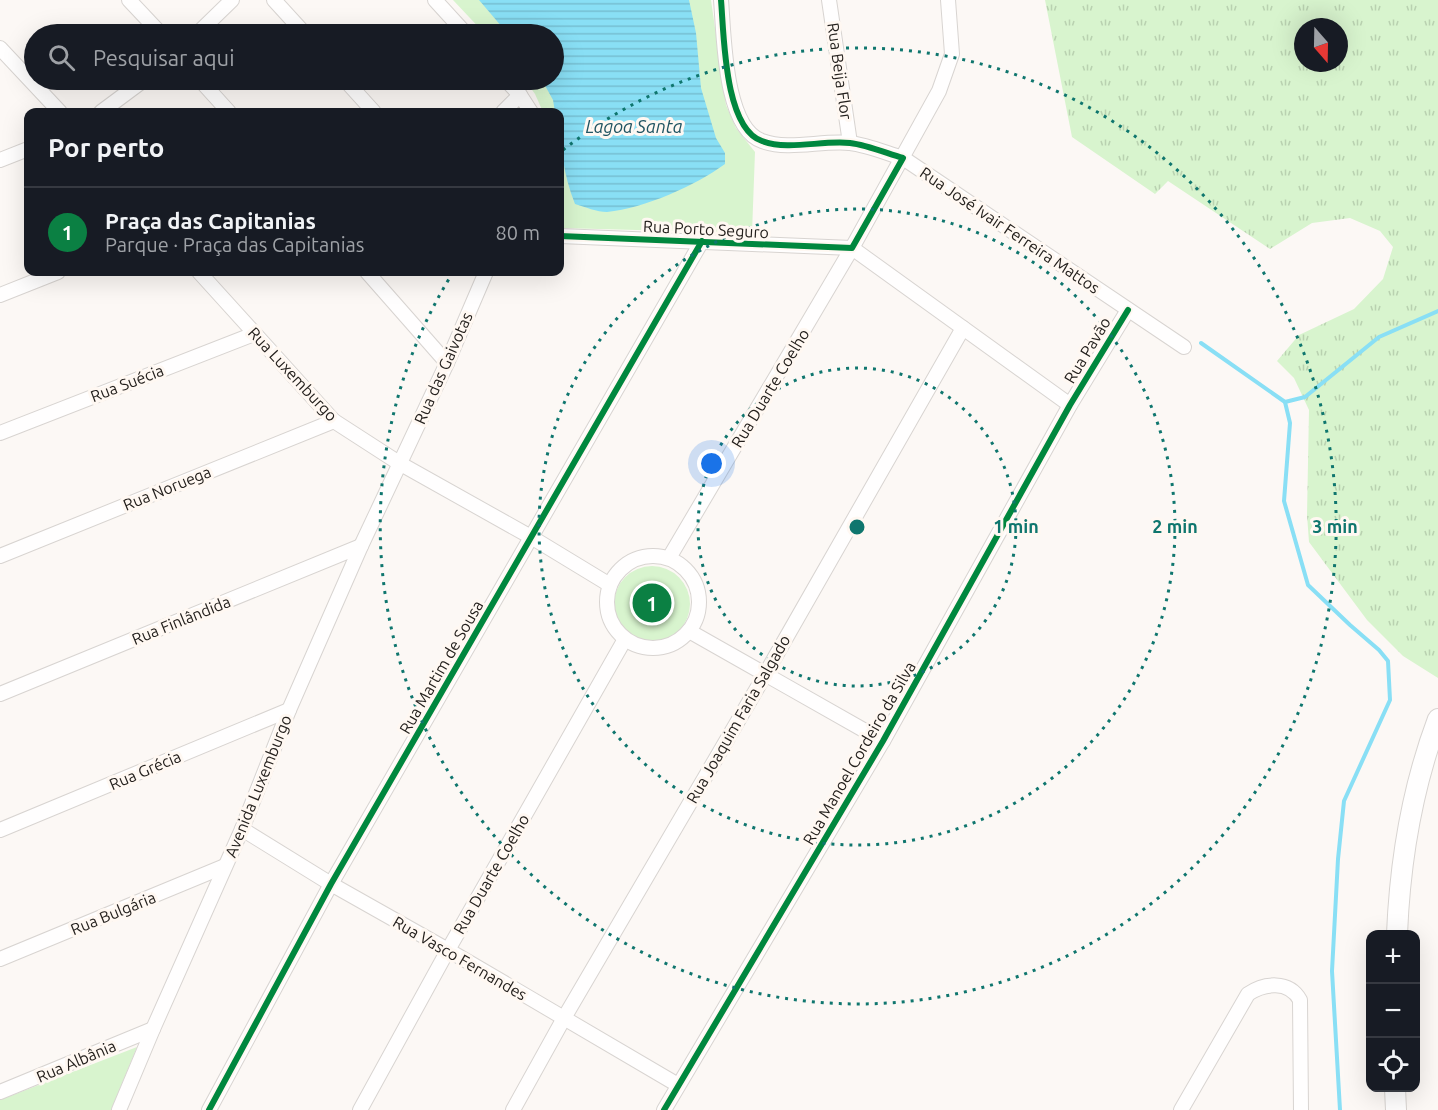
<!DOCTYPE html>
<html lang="pt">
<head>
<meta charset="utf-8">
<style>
	:root { --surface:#171b24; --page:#20242c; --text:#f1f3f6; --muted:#9ea1a6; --line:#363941; --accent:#0b8043 }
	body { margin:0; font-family:Ubuntu,sans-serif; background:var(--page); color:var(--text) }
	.controls { position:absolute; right:18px; bottom:18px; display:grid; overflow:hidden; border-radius:12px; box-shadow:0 6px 24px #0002 }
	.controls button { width:54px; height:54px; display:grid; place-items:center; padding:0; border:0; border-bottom:2px solid var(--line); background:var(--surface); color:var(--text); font:30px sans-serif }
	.compass { position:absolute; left:1294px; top:18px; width:54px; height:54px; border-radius:50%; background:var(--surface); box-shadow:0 6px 24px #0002; rotate:160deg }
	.you { position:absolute; left:712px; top:464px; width:21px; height:21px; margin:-15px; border:4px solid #fff; border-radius:50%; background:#1a73e8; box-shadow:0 0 0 9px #1a73e833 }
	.badge { display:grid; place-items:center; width:39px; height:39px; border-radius:50%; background:var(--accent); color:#fff; font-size:20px; font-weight:700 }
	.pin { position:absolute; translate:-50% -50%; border:3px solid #fff; box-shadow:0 2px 6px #0006 }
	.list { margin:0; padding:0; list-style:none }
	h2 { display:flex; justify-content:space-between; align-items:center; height:78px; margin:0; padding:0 24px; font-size:26px }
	h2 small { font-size:20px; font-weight:400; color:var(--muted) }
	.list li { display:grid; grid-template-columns:39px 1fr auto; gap:18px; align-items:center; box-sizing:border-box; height:90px; padding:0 24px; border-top:2px solid var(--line) }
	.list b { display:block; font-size:22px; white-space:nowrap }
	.list p { margin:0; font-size:20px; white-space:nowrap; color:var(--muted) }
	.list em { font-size:20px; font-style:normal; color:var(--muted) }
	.icon { flex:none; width:33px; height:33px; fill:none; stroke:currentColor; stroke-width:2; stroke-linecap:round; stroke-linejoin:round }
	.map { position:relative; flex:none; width:1438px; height:1110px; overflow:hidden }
	.search { position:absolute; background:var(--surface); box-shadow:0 6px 24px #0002; left:24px; top:24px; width:540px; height:66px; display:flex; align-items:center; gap:15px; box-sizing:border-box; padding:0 21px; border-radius:33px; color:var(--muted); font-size:22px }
	.panel { position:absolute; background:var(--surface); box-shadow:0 6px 24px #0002; left:24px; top:108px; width:540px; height:168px; border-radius:12px }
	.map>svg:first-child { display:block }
</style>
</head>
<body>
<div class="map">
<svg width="1438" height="1110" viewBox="0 0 1438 1110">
	<defs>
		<pattern id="grass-tufts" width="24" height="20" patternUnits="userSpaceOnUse" patternTransform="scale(1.5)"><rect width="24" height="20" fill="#d8f4ce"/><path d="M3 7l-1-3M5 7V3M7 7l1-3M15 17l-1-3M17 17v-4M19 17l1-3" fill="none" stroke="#b9d1b0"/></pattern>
		<pattern id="water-rules" width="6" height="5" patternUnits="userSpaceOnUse" patternTransform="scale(1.5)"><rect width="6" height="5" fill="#89dff5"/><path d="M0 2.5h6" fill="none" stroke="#76bfd2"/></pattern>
	</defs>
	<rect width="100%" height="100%" fill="#fcf8f5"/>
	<path fill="url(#grass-tufts)" fill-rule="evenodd" d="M1045,0H1438V678L1403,656L1367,620L1309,542L1307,515L1309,410L1294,378L1277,361L1299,335L1354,309L1383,279L1393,247L1380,231L1350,218L1312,223L1270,249L1168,181L1155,194L1072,137ZM1303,27H1339V63H1303Z"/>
	<g fill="#d8f4ce">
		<polygon points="453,0 711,0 726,105 736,128 755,152 752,233 560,228 560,112 543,112 535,94 525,80 554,80 554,34 485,34"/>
		<circle cx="652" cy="604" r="38"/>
		<polygon points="137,1047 111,1110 0,1110 0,1100"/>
	</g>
	<path fill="url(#water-rules)" d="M479,0H689L696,33L701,88L716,138L725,153V164C695,186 645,208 607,212C597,212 585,207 575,204C563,174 560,145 560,112H555L553,100L542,80H554V34H508Z"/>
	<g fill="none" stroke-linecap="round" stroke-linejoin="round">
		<g stroke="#89dff5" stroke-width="4">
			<polyline points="1201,343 1285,402 1290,423 1284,501 1308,585 1350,625 1379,650 1388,661 1390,700 1344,801 1338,859 1332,971 1340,1110"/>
			<polyline points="1285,402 1305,397 1379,337 1438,311"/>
		</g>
		<g stroke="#d8d4d1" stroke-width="16">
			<g id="minor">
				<polyline points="129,0 161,34"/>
				<polyline points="274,0 305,34"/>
				<polyline points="435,0 466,34"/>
				<path d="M721,0C724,34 724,128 762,141C789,151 821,140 850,143C867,145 886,153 903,158L1184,347"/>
				<polyline points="829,0 850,143"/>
				<polyline points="197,34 232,0"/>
				<polyline points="0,48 60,112"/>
				<polyline points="200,80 229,112"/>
				<polyline points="345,80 374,112"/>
				<polyline points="506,80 520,95 531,112"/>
				<polyline points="101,112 144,80"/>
				<polyline points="503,112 520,95"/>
				<polyline points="0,160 28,149"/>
				<polyline points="560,236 852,248 1070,405"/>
				<polyline points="199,272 334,421 399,463 531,537 610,585"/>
				<polyline points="367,272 447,363"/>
				<polyline points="0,295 58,272"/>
				<polyline points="0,433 254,334"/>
				<circle cx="653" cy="602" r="46"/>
				<polyline points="0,556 334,421"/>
				<polyline points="669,558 852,248 939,91 952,54 948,0"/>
				<polyline points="689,631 883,741"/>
				<polyline points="0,694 361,546"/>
				<polyline points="242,829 331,884 448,950 678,1085"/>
				<polyline points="0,830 289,710"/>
				<polyline points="0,959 225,866"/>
				<polyline points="0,1092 153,1029"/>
				<polyline points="119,1110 153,1029 242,829 289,710 361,546 447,363 486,272"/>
				<polyline points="209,1110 331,884 702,241"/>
				<polyline points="360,1110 448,950 625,639"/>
				<polyline points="513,1110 564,1018 766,673 963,328"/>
				<polyline points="664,1110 883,741 1070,405 1128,310"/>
				<path d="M1181,1110L1248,994C1264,983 1289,980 1300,1000L1301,1110"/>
			</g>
		</g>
		<g stroke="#d8d4d1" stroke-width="22">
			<g id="highway">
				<path d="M1397,934C1400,861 1412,788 1438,719"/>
				<polyline points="1395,1088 1396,1110"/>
			</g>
		</g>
		<use href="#minor" stroke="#fffefe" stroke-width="14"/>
		<use href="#highway" stroke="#fffefe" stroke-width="20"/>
		<g stroke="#fff8f2" stroke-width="10">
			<g id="cycleway">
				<path d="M560,236L852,248L903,158C886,153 867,145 850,143C821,140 789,151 762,141C724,128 724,34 721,0"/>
				<polyline points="209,1110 331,884 702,241"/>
				<polyline points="664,1110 883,741 1070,405 1128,310"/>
			</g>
		</g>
		<use href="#cycleway" stroke="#00873e" stroke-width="6"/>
	</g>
	<g fill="none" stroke="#0f766e" stroke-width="3" stroke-dasharray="3 6">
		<circle cx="857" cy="527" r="159"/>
		<circle cx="857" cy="527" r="318"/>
		<path d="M563 150A478 478 0 1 1 452 274"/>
	</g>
	<g text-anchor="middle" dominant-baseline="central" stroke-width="6" stroke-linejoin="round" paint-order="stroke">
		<g font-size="16" fill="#24201d" stroke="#fff8f2">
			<text transform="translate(840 71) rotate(82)">Rua Beija Flor</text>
			<text transform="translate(706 229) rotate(3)">Rua Porto Seguro</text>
			<text transform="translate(1010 230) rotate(34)">Rua José Ivair Ferreira Mattos</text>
			<text transform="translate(1087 350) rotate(-59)">Rua Pavão</text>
			<text transform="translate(443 368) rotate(-66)">Rua das Gaivotas</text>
			<text transform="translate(293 374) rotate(47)">Rua Luxemburgo</text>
			<text transform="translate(127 383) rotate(-21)">Rua Suécia</text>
			<text transform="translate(770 388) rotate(-59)">Rua Duarte Coelho</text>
			<text transform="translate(167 488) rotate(-22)">Rua Noruega</text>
			<text transform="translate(181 620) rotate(-22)">Rua Finlândida</text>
			<text transform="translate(441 667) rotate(-60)">Rua Martim de Sousa</text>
			<text transform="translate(738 719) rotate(-60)">Rua Joaquim Faria Salgado</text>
			<text transform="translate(859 753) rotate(-60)">Rua Manoel Cordeiro da Silva</text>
			<text transform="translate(145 770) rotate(-23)">Rua Grécia</text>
			<text transform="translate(258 786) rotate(-68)">Avenida Luxemburgo</text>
			<text transform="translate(491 874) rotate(-60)">Rua Duarte Coelho</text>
			<text transform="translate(113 913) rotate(-22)">Rua Bulgária</text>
			<text transform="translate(460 958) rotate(30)">Rua Vasco Fernandes</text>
			<text transform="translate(76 1061) rotate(-23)">Rua Albânia</text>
		</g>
		<g font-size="18" font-style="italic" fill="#205462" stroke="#fff8f2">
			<text x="634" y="126">Lagoa Santa</text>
		</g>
	</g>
	<circle cx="857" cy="527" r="9" fill="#0f766e" stroke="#fff8f2" stroke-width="3"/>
	<g font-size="18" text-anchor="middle" font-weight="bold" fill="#0f766e" stroke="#fff8f2" stroke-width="6" stroke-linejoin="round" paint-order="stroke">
		<text x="1016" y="533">1 min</text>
		<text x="1175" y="533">2 min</text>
		<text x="1335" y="533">3 min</text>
	</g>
</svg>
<div class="controls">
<button>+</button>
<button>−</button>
<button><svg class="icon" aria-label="locate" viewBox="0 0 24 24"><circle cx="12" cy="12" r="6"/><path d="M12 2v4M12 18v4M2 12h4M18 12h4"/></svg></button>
</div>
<svg class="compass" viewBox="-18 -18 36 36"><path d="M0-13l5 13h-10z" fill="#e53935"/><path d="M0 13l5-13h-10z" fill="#9ea1a6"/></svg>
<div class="you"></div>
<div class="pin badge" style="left:652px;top:603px">1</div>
<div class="search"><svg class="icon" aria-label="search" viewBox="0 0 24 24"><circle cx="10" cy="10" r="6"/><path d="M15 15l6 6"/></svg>Pesquisar aqui</div>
<section class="panel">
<h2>Por perto<small></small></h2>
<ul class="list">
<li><span class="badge">1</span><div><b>Praça das Capitanias</b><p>Parque · Praça das Capitanias</p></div><em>80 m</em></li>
</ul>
</section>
</div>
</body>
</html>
